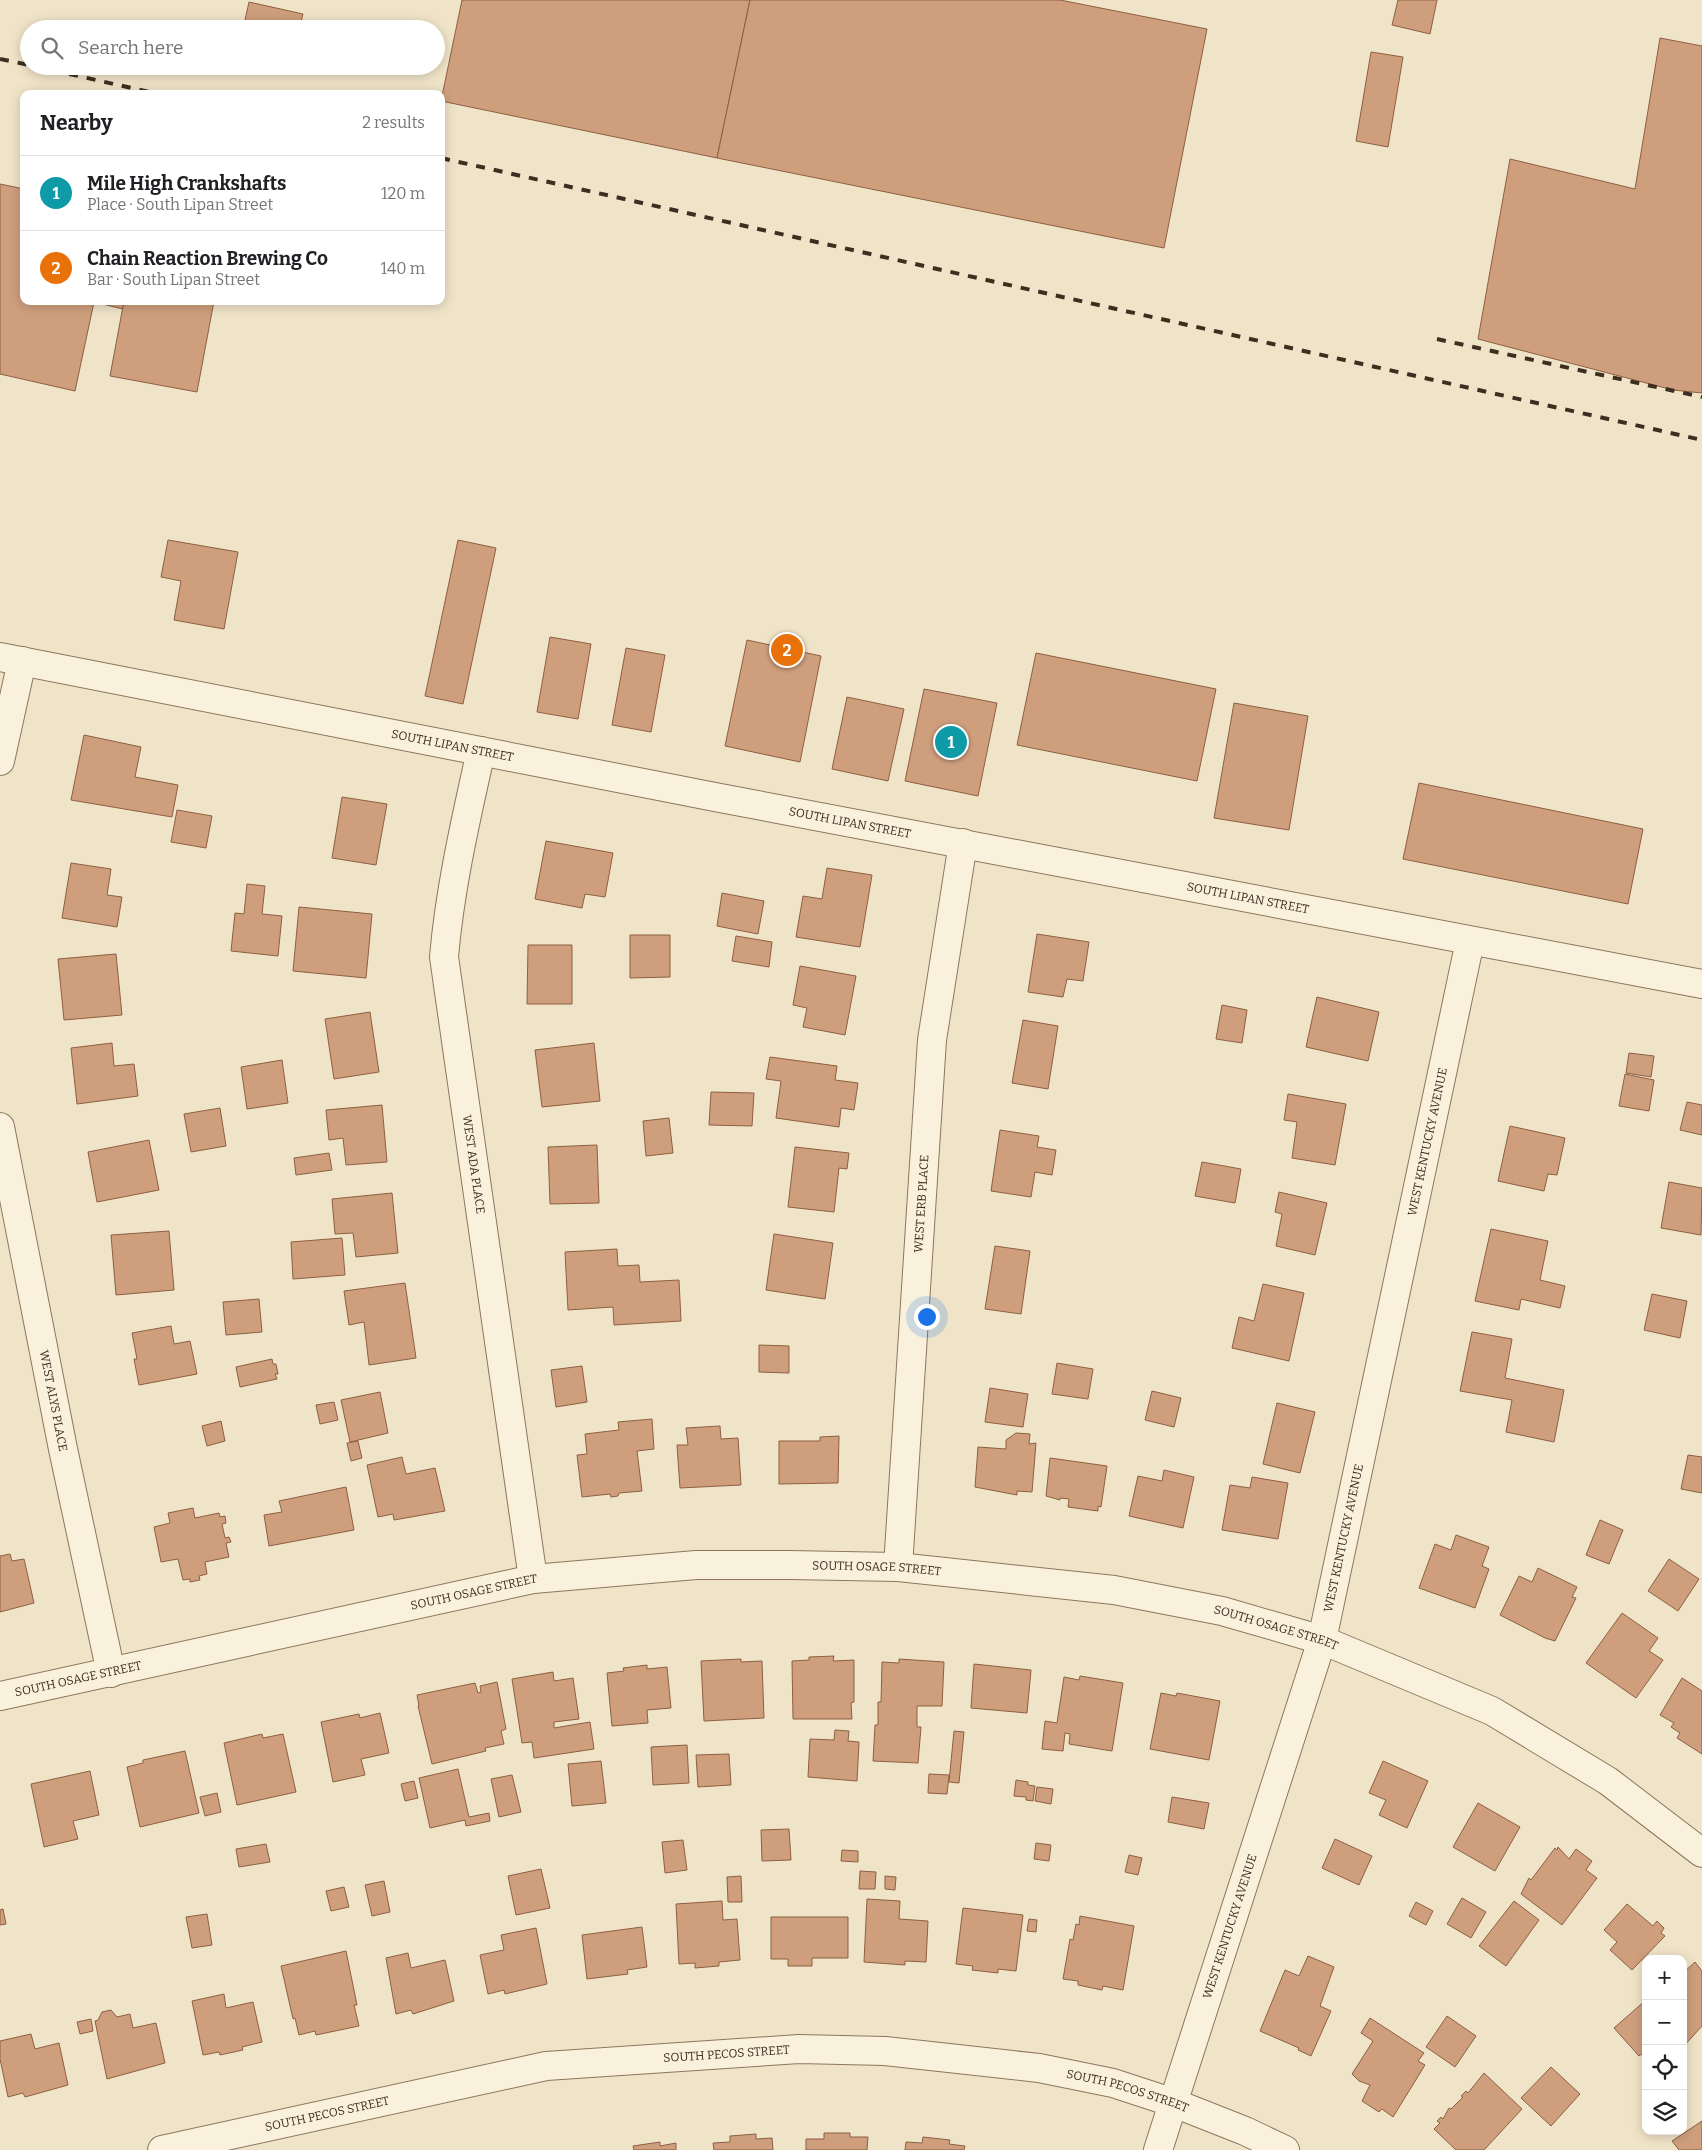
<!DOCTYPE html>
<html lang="en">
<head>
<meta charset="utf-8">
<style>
	:root { --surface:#fff; --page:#f6f6f6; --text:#202124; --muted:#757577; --line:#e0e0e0; --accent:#db2777 }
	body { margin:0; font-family:Bitter,serif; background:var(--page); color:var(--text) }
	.controls { position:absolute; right:15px; bottom:15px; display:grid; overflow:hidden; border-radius:10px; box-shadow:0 2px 12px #0003 }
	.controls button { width:45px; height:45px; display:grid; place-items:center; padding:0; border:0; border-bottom:1px solid var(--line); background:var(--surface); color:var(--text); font:25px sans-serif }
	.you { position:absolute; left:926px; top:1316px; width:18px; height:18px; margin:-12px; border:4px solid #fff; border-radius:50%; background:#1a73e8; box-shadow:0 0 0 8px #1a73e833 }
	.badge { display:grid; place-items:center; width:32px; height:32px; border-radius:50%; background:var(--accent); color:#fff; font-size:16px; font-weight:700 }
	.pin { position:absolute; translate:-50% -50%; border:2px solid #fff; box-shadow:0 1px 5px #0006 }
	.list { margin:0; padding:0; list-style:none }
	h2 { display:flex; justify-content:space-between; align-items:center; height:65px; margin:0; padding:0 20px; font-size:21px }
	h2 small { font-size:16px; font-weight:400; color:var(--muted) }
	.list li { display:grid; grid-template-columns:32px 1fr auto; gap:15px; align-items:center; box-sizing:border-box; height:75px; padding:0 20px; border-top:1px solid var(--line) }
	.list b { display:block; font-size:19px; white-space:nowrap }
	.list p { margin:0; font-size:16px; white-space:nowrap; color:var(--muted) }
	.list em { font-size:16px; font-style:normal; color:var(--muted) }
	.icon { flex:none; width:28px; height:28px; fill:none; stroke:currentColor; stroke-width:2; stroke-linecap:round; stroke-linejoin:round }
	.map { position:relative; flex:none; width:1702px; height:2150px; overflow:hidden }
	.search { position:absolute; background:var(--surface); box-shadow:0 2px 12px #0003; left:20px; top:20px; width:425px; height:55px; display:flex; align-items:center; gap:12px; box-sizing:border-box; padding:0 18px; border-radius:28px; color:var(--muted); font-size:19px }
	.panel { position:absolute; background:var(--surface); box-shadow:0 2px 12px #0003; left:20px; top:90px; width:425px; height:215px; border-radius:10px }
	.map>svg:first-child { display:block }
</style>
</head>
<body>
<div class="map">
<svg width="1702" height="2150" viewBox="0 0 1702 2150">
	<rect width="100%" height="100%" fill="#f0e4c8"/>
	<g fill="#cf9f7d" stroke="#8d5f41">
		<polygon points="462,0 750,0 717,158 441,101"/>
		<polygon points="750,0 1060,0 1207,29 1164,248 717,158"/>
		<polygon points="1398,0 1437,0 1430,34 1392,25"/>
		<polygon points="249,2 303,14 299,29 243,29"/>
		<polygon points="1660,38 1702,46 1702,393 1673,390 1478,339 1510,159 1635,189"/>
		<polygon points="1371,52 1403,57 1388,147 1356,141"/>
		<polygon points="253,66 291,66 289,74"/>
		<polygon points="0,184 24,189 24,301 124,301 123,309 94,302 75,391 0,374"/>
		<polygon points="124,301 214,301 197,392 110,376"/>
		<polygon points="168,540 238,552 224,629 174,620 181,581 161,577"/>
		<polygon points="458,540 496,548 463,704 425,696"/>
		<polygon points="550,637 591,644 578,719 537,712"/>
		<polygon points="747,640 821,656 800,762 725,746"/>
		<polygon points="626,648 665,655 651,732 612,725"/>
		<polygon points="1036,653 1216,689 1197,781 1017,745"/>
		<polygon points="924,689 997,703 978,796 905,781"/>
		<polygon points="847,697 904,709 888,781 832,769"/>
		<polygon points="1234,703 1308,716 1289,830 1214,818"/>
		<polygon points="84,735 141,747 135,777 178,785 172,817 71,800"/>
		<polygon points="1419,783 1643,829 1628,904 1403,859"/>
		<polygon points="342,797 387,804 376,865 332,858"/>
		<polygon points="177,810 212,816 206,848 171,842"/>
		<polygon points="546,841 613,853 605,897 585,894 582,908 535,899"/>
		<polygon points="71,863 111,869 107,895 122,897 117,927 62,918"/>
		<polygon points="827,868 872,875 860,947 796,937 803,896 822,899"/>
		<polygon points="247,884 265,886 262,914 282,916 278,956 231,951 235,913 244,914"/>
		<polygon points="722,893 764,901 758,934 717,926"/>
		<polygon points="299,907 372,914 366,978 293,971"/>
		<polygon points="1037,934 1089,942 1083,981 1067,979 1063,997 1028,992"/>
		<polygon points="630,935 670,935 670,977 630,978"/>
		<polygon points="736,936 772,942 769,967 732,961"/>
		<polygon points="528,945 572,945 572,1004 527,1004"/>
		<polygon points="116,954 122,1015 64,1020 58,959"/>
		<polygon points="800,966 856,976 845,1035 803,1027 807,1008 793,1005"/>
		<polygon points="1317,997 1379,1012 1368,1061 1306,1047"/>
		<polygon points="1222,1005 1247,1010 1242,1043 1216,1039"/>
		<polygon points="370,1012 379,1072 334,1079 325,1019"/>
		<polygon points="1023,1020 1058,1026 1048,1089 1012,1083"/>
		<polygon points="112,1043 114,1066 134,1064 138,1096 77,1104 71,1048"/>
		<polygon points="594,1043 600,1101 542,1107 535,1050"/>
		<polygon points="1629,1053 1654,1056 1651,1077 1626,1073"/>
		<polygon points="770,1057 837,1066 835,1080 858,1083 854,1110 841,1108 839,1127 776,1118 781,1081 766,1079"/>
		<polygon points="282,1060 288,1103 247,1109 241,1067"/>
		<polygon points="1625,1074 1654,1080 1649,1111 1619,1106"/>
		<polygon points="711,1092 754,1093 752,1126 709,1125"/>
		<polygon points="1288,1094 1346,1104 1335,1165 1292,1158 1297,1122 1284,1120"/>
		<polygon points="1687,1102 1702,1105 1702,1135 1680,1130"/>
		<polygon points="382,1105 387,1162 346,1165 343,1138 329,1140 326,1110"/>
		<polygon points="220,1108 226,1146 191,1152 184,1114"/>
		<polygon points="669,1118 673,1153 646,1156 643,1121"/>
		<polygon points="1510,1126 1565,1138 1557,1175 1548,1174 1544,1191 1498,1181"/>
		<polygon points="1000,1130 1039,1136 1037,1147 1056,1150 1052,1175 1035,1172 1031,1197 991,1191"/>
		<polygon points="149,1140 159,1190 97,1202 88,1152"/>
		<polygon points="597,1145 599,1203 550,1204 548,1147"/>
		<polygon points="795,1147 849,1153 847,1169 839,1168 834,1212 788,1207"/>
		<polygon points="329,1153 332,1170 296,1175 294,1158"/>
		<polygon points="1202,1162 1241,1169 1235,1203 1195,1196"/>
		<polygon points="1669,1182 1702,1188 1701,1235 1661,1228"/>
		<polygon points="1279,1192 1327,1203 1315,1255 1276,1246 1282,1214 1275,1212"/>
		<polygon points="392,1193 398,1253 356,1257 353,1233 335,1234 332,1199"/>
		<polygon points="1491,1229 1548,1241 1540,1280 1565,1286 1560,1308 1521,1299 1519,1310 1475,1301"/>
		<polygon points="169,1231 174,1290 116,1295 111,1235"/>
		<polygon points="774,1234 833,1243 825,1299 766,1290"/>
		<polygon points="342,1238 345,1275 293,1279 291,1242"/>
		<polygon points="995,1246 1030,1251 1021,1314 985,1309"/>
		<polygon points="617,1249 618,1266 639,1265 640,1282 679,1280 681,1321 614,1325 613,1307 568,1310 565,1252"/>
		<polygon points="405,1283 416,1358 369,1365 364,1322 349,1325 344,1291"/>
		<polygon points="1263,1284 1304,1293 1289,1361 1232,1348 1239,1317 1254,1321"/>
		<polygon points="1652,1294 1687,1301 1680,1338 1644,1330"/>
		<polygon points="259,1299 262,1332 226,1335 223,1302"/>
		<polygon points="171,1326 174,1344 190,1341 197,1374 139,1385 134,1359 137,1359 132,1333"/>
		<polygon points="1472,1332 1512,1339 1505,1378 1564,1390 1554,1442 1506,1432 1512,1400 1460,1391"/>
		<polygon points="759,1345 789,1346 789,1373 759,1372"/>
		<polygon points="272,1359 273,1364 276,1364 278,1374 275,1374 277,1379 240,1387 236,1367"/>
		<polygon points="1057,1363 1093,1369 1088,1399 1052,1394"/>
		<polygon points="582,1366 587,1402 556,1407 551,1370"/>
		<polygon points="990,1388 1028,1394 1023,1427 985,1422"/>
		<polygon points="1152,1391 1181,1398 1174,1427 1145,1420"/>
		<polygon points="380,1392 388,1433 350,1442 341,1400"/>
		<polygon points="334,1402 338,1420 320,1424 316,1405"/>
		<polygon points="1277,1403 1315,1412 1300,1473 1263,1464"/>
		<polygon points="652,1419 654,1449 637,1451 642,1491 619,1493 618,1496 611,1497 610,1494 582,1497 577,1455 587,1454 585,1434 619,1430 618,1422"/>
		<polygon points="221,1421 225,1441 207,1446 202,1426"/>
		<polygon points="720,1426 721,1439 738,1438 741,1485 680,1488 677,1445 688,1445 686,1428"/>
		<polygon points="1016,1433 1030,1434 1029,1444 1036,1443 1032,1492 1017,1491 1017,1495 975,1487 978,1447 1006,1449 1006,1440"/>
		<polygon points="839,1436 838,1483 779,1484 779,1441 820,1441 820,1437"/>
		<polygon points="358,1441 362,1458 351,1461 347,1443"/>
		<polygon points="1688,1455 1702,1457 1702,1493 1681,1489"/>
		<polygon points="402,1457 406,1474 435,1468 445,1511 394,1520 393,1514 378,1517 367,1465"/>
		<polygon points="1050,1458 1107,1466 1101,1507 1098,1506 1098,1511 1068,1507 1069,1499 1060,1498 1060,1500 1046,1496"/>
		<polygon points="1164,1470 1194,1477 1183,1528 1129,1516 1138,1476 1162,1481"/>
		<polygon points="1252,1477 1288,1483 1278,1539 1222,1530 1230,1485 1250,1488"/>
		<polygon points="346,1487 354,1530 269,1546 264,1515 282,1512 279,1501"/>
		<polygon points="193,1508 195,1518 219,1513 220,1517 225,1516 226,1523 222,1524 225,1538 229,1537 231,1542 226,1543 229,1557 205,1562 207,1574 199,1576 200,1580 190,1582 190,1579 183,1580 178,1559 161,1562 154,1527 170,1523 168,1513"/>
		<polygon points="1600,1520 1623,1530 1609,1564 1586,1555"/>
		<polygon points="1456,1535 1489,1547 1482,1566 1489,1569 1475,1608 1419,1588 1435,1544 1451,1550"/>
		<polygon points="10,1554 12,1561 24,1559 34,1603 0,1612 0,1556"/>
		<polygon points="1669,1559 1699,1579 1678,1611 1648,1591"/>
		<polygon points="1538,1568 1577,1587 1572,1597 1576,1598 1555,1641 1545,1638 1500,1615 1519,1576 1532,1582"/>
		<polygon points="1622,1613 1658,1638 1649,1651 1663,1660 1636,1698 1586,1663"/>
		<polygon points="834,1656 833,1661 854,1660 854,1702 851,1703 852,1719 793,1719 792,1661 809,1660 809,1657"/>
		<polygon points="741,1659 741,1662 762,1661 764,1718 704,1721 701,1661"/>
		<polygon points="899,1659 944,1662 942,1706 917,1706 917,1727 921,1727 918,1763 873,1761 875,1725 878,1725 878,1702 881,1702 882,1662 899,1663"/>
		<polygon points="974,1664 1031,1670 1027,1713 971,1708"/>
		<polygon points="647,1665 647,1669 667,1667 671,1708 647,1710 648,1723 612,1726 607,1673 624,1671 623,1668"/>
		<polygon points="553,1672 554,1681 573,1678 579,1719 554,1722 554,1728 590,1722 594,1749 534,1758 532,1742 522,1743 512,1679"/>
		<polygon points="1080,1676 1123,1683 1112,1751 1069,1744 1070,1734 1065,1733 1063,1751 1042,1749 1045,1721 1057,1723 1064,1677 1079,1680"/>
		<polygon points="1682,1678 1702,1691 1702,1754 1677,1738 1680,1733 1671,1727 1674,1723 1660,1715"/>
		<polygon points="497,1682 506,1729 501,1731 504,1744 485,1748 486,1751 432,1764 418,1706 419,1706 417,1695 475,1683 478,1693 481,1692 480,1686"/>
		<polygon points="1161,1693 1176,1696 1177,1693 1220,1701 1209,1760 1150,1749"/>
		<polygon points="380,1713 389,1753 361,1759 365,1775 333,1782 321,1722 359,1714 360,1718"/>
		<polygon points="835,1730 849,1731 848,1741 859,1742 857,1781 808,1777 810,1739 834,1740"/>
		<polygon points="954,1731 964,1732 959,1783 949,1782"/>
		<polygon points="262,1734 263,1738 283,1734 296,1792 237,1805 224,1743"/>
		<polygon points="687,1745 689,1783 653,1785 651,1747"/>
		<polygon points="185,1751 199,1813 140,1827 127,1767 143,1763 143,1760"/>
		<polygon points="729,1754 731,1785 698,1787 696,1755"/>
		<polygon points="601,1761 606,1803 572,1806 568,1764"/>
		<polygon points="1383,1761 1428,1781 1407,1828 1379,1815 1386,1800 1369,1793"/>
		<polygon points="458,1769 469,1817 489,1813 490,1821 466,1826 465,1820 430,1828 419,1778"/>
		<polygon points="90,1771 99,1815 73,1821 78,1839 44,1847 31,1784"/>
		<polygon points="929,1774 949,1775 947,1794 928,1793"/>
		<polygon points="512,1775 521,1812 499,1817 491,1779"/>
		<polygon points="1016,1780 1028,1782 1028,1785 1035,1786 1033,1801 1026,1800 1026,1797 1014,1796"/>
		<polygon points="414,1781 418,1798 405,1801 401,1784"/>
		<polygon points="1037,1787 1053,1789 1051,1804 1035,1801"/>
		<polygon points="217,1793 221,1812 205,1816 200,1797"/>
		<polygon points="1172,1797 1209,1803 1204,1829 1168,1822"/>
		<polygon points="1478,1803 1520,1827 1495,1871 1453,1847"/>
		<polygon points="789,1829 791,1860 762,1861 761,1830"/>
		<polygon points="1335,1839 1372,1856 1359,1885 1322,1868"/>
		<polygon points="683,1840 687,1870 665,1873 662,1842"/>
		<polygon points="1036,1843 1051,1845 1049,1861 1034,1859"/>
		<polygon points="266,1844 270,1862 239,1867 236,1849"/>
		<polygon points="1558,1847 1569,1859 1576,1849 1592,1861 1586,1870 1597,1878 1562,1925 1521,1894 1529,1878 1531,1880 1555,1848 1557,1850"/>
		<polygon points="842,1850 858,1851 858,1862 841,1861"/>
		<polygon points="1129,1855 1142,1858 1138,1875 1125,1872"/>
		<polygon points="541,1869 550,1908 516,1915 508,1876"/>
		<polygon points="860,1871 876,1872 875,1889 859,1889"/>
		<polygon points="741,1876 742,1902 728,1902 727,1877"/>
		<polygon points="885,1876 896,1877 895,1890 885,1889"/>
		<polygon points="384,1881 390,1912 372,1916 365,1885"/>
		<polygon points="344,1887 349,1907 331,1911 326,1891"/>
		<polygon points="1462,1898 1486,1912 1471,1938 1447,1924"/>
		<polygon points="867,1899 900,1901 899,1919 928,1921 926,1962 905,1961 905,1965 864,1962"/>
		<polygon points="722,1901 723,1920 737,1919 740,1960 719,1962 719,1966 695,1968 695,1963 679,1964 676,1904"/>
		<polygon points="1514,1901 1539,1920 1506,1966 1479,1946"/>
		<polygon points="1416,1902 1433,1911 1426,1925 1409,1916"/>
		<polygon points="1627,1904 1653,1926 1657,1921 1664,1928 1661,1933 1665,1936 1632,1970 1610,1950 1617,1942 1604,1930"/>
		<polygon points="963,1908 1023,1915 1016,1971 998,1969 998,1973 972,1970 973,1966 956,1964"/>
		<polygon points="3,1909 6,1924 0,1925 0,1910"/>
		<polygon points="207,1914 212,1945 192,1948 186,1917"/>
		<polygon points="1080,1916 1134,1926 1123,1990 1103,1986 1102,1990 1078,1985 1078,1981 1063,1979 1070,1939 1073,1940 1076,1924 1079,1925"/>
		<polygon points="771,1917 848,1917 848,1958 812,1958 812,1966 788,1966 788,1959 771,1959"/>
		<polygon points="1029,1919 1037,1920 1036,1932 1027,1931"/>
		<polygon points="642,1927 647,1967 627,1970 628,1974 587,1979 582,1935"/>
		<polygon points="536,1928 547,1984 505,1994 504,1990 488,1994 480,1955 504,1950 501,1935"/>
		<polygon points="346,1951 357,2005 354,2005 359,2026 316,2035 315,2031 299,2035 295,2018 293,2019 281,1966"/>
		<polygon points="408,1953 411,1968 445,1960 454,2001 413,2014 411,2010 396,2014 386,1958"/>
		<polygon points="1308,1956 1334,1967 1320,2006 1331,2011 1311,2056 1298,2050 1299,2048 1260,2031 1285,1970 1299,1976"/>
		<polygon points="1695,1962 1702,1971 1702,2026 1683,2047 1683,1973"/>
		<polygon points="224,1994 226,2008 253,2002 262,2042 242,2047 243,2050 220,2055 219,2052 203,2055 192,2001"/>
		<polygon points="1646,2000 1646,2051 1639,2056 1614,2028"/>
		<polygon points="111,2010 117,2017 130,2014 133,2028 156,2023 165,2063 107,2079 95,2021 98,2020 102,2012"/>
		<polygon points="1447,2016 1476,2036 1455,2067 1426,2047"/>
		<polygon points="1370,2018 1424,2053 1418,2061 1425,2065 1393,2117 1382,2109 1379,2112 1362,2101 1370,2085 1359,2081 1352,2074 1373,2041 1361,2033"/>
		<polygon points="91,2019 93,2031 80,2034 77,2022"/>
		<polygon points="31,2034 35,2049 59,2043 68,2085 25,2097 23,2093 8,2097 0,2059 0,2041"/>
		<polygon points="1551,2067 1580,2094 1551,2126 1521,2098"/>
		<polygon points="1484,2073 1522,2109 1484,2150 1456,2150 1434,2129 1440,2123 1437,2121 1441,2117 1443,2119 1449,2108 1451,2109 1463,2097 1461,2096 1466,2091 1468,2093"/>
		<polygon points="1702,2121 1702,2150 1679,2150 1672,2141"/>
		<polygon points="824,2133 850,2133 850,2137 868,2137 867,2150 806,2150 806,2139 824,2139"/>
		<polygon points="756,2134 756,2139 772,2138 773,2150 714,2150 713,2143 730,2142 730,2136"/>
		<polygon points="923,2137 950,2140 949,2144 965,2146 964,2150 905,2150 906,2142 922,2143"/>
		<polygon points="660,2142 660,2146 676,2143 676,2150 634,2150 633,2146"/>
	</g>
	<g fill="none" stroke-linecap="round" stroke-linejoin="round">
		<g stroke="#8d765c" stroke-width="30">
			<g id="minor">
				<path id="s1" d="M0,657L720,798L1702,984"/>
				<path id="s2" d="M481,751C466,819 450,887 444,957L533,1579"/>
				<polyline points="0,761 22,661"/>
				<path id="s3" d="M0,1127L63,1449L111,1673"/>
				<path id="s4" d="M898,1567L932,1040L963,843"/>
				<path id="s5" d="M0,1696L533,1579L696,1565H789L898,1567L1114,1590L1222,1611L1322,1640L1492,1711L1608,1781L1702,1853"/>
				<path id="s6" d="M162,2150L546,2066L799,2049L885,2051L1039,2068L1113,2083L1174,2103L1245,2131L1285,2150"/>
				<path id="s7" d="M1158,2150L1322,1640L1470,941"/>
			</g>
		</g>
		<use href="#minor" stroke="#faf1dc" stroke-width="28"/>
		<g stroke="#3d2e20" stroke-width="4" stroke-dasharray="9 9" stroke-linecap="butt">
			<polyline points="0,59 29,65"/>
			<polyline points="34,66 158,94"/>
			<polyline points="441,158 1702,440"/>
			<polyline points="1437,339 1702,397"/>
		</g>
	</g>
	<g text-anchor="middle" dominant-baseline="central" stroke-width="4" stroke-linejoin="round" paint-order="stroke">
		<g font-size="12" fill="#3d2e20" stroke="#f7eed8">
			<text stroke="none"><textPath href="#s1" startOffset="461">SOUTH LIPAN STREET</textPath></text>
			<text stroke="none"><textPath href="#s1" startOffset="866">SOUTH LIPAN STREET</textPath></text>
			<text stroke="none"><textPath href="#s1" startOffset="1271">SOUTH LIPAN STREET</textPath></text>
			<text stroke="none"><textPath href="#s7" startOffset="1045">WEST KENTUCKY AVENUE</textPath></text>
			<text stroke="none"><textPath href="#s2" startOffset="419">WEST ADA PLACE</textPath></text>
			<text stroke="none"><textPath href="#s4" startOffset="364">WEST ERB PLACE</textPath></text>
			<text stroke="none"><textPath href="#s3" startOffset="279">WEST ALYS PLACE</textPath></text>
			<text stroke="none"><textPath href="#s7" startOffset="640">WEST KENTUCKY AVENUE</textPath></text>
			<text stroke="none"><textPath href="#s5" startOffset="890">SOUTH OSAGE STREET</textPath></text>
			<text stroke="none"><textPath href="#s5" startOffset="485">SOUTH OSAGE STREET</textPath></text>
			<text stroke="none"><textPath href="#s5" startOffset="1295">SOUTH OSAGE STREET</textPath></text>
			<text stroke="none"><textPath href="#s5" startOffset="80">SOUTH OSAGE STREET</textPath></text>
			<text stroke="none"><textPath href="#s7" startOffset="235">WEST KENTUCKY AVENUE</textPath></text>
			<text stroke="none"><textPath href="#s6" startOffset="574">SOUTH PECOS STREET</textPath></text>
			<text stroke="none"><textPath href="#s6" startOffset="979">SOUTH PECOS STREET</textPath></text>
			<text stroke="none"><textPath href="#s6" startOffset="169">SOUTH PECOS STREET</textPath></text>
		</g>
	</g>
</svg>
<div class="controls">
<button>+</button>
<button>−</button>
<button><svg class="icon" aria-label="locate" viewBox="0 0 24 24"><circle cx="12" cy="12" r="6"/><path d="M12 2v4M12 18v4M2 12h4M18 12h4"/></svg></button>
<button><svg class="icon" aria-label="layers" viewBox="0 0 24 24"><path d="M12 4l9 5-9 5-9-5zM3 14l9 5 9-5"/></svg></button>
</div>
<div class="you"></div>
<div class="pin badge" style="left:951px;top:742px;background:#0f9aa8">1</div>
<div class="pin badge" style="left:787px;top:650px;background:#e8710a">2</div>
<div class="search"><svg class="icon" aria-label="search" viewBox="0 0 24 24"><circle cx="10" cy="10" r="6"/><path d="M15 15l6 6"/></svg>Search here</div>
<section class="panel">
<h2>Nearby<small>2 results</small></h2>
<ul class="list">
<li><span class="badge" style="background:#0f9aa8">1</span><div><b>Mile High Crankshafts</b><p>Place · South Lipan Street</p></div><em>120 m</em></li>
<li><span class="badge" style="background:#e8710a">2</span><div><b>Chain Reaction Brewing Co</b><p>Bar · South Lipan Street</p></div><em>140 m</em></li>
</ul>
</section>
</div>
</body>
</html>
